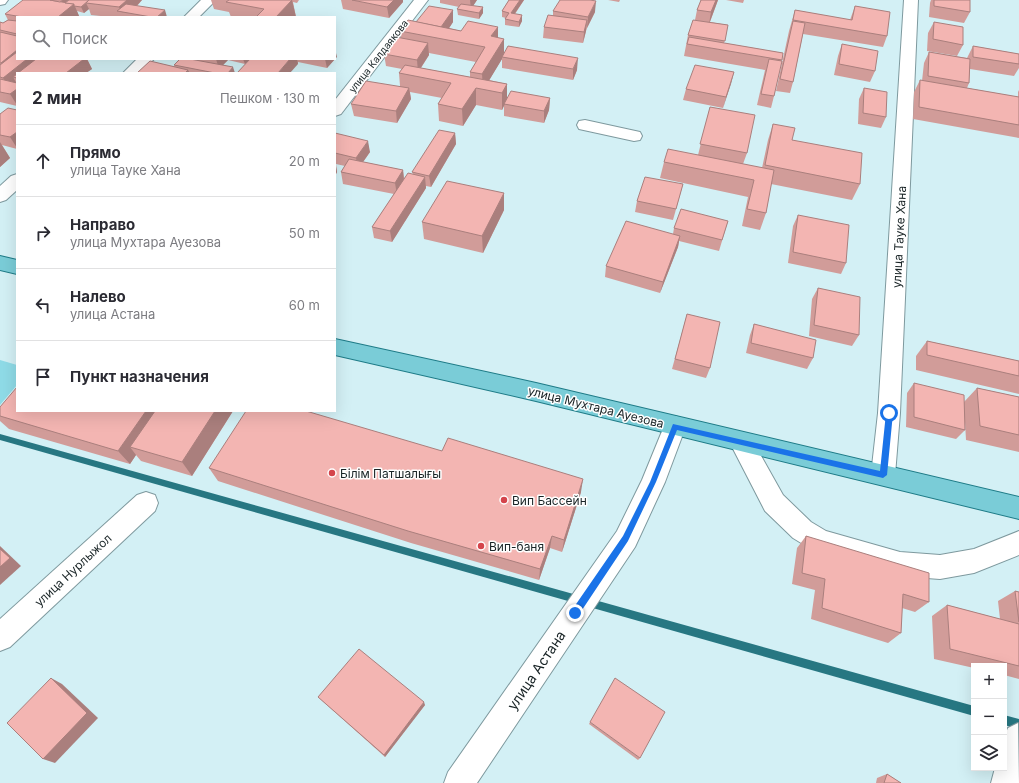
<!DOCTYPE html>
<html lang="ru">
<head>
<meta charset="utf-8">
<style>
	:root { --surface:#fff; --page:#f7f7f7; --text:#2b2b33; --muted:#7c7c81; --line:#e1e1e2 }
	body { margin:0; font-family:Inter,sans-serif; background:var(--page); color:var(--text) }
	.controls { position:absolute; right:12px; bottom:12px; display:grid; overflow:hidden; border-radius:0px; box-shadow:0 4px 16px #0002 }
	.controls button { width:36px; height:36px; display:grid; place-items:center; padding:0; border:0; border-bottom:1px solid var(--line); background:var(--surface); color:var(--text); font:20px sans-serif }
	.stop { position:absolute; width:12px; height:12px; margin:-9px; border:3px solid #1a73e8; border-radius:50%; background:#fff }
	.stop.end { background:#1a73e8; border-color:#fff; box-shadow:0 1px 4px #0008 }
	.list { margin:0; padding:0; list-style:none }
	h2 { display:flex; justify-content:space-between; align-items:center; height:52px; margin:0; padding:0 16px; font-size:17px }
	h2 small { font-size:13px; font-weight:400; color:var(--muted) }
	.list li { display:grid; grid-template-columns:26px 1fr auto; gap:12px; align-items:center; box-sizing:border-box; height:72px; padding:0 16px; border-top:1px solid var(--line) }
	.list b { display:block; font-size:15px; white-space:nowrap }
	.list p { margin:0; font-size:13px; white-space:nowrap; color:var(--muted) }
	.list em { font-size:13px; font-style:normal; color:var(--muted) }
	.icon { flex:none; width:22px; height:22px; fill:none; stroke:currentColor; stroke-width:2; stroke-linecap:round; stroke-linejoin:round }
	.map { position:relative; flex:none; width:1019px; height:783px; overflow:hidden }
	.search { position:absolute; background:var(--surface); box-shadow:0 4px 16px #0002; left:16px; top:16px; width:320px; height:44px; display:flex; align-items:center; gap:10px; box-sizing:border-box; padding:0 14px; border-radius:0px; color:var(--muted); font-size:15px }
	.panel { position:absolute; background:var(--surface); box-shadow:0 4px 16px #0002; left:16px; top:72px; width:320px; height:340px; border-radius:0px }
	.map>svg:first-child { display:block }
</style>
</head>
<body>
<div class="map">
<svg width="1019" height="783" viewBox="0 0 1019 783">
	<rect width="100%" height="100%" fill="#d3f0f5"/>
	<polygon fill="#8fdbe7" points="0,360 17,365 17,385 0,405"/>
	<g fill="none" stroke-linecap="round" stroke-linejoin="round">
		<g fill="#277782" fill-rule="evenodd">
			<polygon points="0,434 974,706 974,716 0,440"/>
			<polygon points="1004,715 1019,719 1019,729 1004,725"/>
		</g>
		<g stroke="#7e999e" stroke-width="2">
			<g id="minor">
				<polygon points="0,0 8,0 5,4 0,5"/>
				<polygon points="201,0 216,0 199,17 184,17"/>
				<polygon points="414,0 428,0 341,114 335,116 335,100"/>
				<polygon points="904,0 918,0 900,413 895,475 891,482 883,485 875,482 871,475 878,413"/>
				<polygon points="137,59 154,59 140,73 123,73"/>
				<polygon points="585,120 640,132 642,136 640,140 634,141 579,129 577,125 579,121"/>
				<polygon points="17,174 17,190 6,200 0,202 0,186 11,176"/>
				<polygon points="675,416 683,419 686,426 665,482 635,547 477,783 444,783 448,772 617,531 642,480 667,419"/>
				<polygon points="742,433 750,436 783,495 811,522 826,531 900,552 940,555 974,549 1019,531 1019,555 974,573 940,579 900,576 811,549 793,538 765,511 730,443 734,436"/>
				<polygon points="146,492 155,495 158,503 155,511 10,647 0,651 0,619 137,495"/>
				<polygon points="1018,723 1019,783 991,783 995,768 1004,768 1004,737 1008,728"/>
			</g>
		</g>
		<g stroke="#1e7b87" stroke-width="2">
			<g id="major">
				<polygon points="0,256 17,260 17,274 0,270"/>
				<polygon points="335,339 536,383 1019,497 1019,519 536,401 335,355"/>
			</g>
		</g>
		<use href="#minor" fill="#fff" fill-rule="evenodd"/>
		<use href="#major" fill="#7accd7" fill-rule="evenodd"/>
	</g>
	<g fill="#d19c99" fill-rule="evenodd">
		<polygon points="89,0 142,0 137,6 167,17 110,17 91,15 89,9 84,13 77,11 79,16 77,17 17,17 17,59 87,59 92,69 86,73 17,73 17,106 0,102 0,22 3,23 8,20 5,14"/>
		<polygon points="211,0 299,0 297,3 293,2 296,17 231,17 229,12 214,9"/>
		<polygon points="341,0 403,0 403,2 389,18 343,9"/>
		<polygon points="440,0 477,0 473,6 483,13 479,19 458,15 457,9 459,7 440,3"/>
		<polygon points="509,0 524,0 515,14 522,21 519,27 505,25 505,19 506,18 502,17 502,11"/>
		<polygon points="608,0 620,0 619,2"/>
		<polygon points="701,0 718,0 710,22 728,25 724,43 783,53 774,96 771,108 757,105 765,70 684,56 688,35 695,20 697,10"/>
		<polygon points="726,0 744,0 743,3"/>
		<polygon points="931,0 970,0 970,12 964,23 929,17 930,3"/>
		<polygon points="855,6 887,36 883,47 803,34 793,82 790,93 776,91 789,31 795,10 850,20"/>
		<path d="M453,10V22L449,28L461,31L498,27V38L504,39V54L577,70L573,80L502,68V59L489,80L507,84V99L550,98L549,110L544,123L504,116V105L502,110L476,105L463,126L439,121L438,104L442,98L410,92L411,99L397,123L354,116L351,104L400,86L399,73L402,69L386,66L384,54L401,38L400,31L416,22ZM429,53L476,62L470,72V77L421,68L429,55Z"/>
		<polygon points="553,11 595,12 587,28 586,31 583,43 543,38 544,27 553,16"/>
		<polygon points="934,22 963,45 957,56 927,51 928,33"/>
		<polygon points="842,44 875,71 870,82 834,75 838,56"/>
		<polygon points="973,46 1019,54 1019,68 1014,76 970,69 969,83 967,88 1018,97 1018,92 1019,90 1019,138 913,119 914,92 920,80 922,81 924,63 929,52 967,58"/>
		<polygon points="198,59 250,59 245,64 228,60 223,65 235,73 137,73 175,66 174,65 199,61"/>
		<polygon points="250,59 335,59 327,68 298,62 298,64"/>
		<polygon points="734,72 723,108 683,100 686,89"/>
		<polygon points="864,88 886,117 881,128 858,124 859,99"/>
		<polygon points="710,107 747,153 743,164 762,168 768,140 773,124 792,140 860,184 852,200 771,184 766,213 760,230 742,226 748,197 660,178 664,162 698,155"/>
		<polygon points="17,110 17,149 2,145 10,158 0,167 0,114"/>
		<polygon points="335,133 370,152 363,162 403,170 404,178 413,174 412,172 455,133 456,144 431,187 426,186 426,188 392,242 374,238 372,227 394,194 343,184 341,172 345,166 336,164 337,172 335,176"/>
		<polygon points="683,184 673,220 635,212 637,201"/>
		<polygon points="504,193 504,210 483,253 424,239 422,222"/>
		<polygon points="798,215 846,263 841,274 788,263 793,226"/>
		<polygon points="728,221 719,251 679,241 678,247 660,293 605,277 606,266 673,234 674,228"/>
		<polygon points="818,288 859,335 852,346 809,336 812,299"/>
		<polygon points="687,314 710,368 706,378 672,369"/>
		<polygon points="754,324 813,358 807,369 746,353 750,335"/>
		<polygon points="927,341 1019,361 1019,394 916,370 916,356"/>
		<polygon points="914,383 964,402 977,388 1019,397 1019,452 966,440 965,422 965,430 956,439 906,427 907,393"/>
		<polygon points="0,407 17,411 233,411 192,476 141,461 136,455 130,464 9,429 0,421"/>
		<polygon points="209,468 581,492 562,552 550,548 539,580 411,543 218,481"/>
		<polygon points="806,536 929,602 915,612 902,608 901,633 888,643 811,619 815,590 792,584 797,548"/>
		<polygon points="1015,591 1019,592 1019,679 1004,675 1004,666 974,666 974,668 934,659 932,616 947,605 1000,619 998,601"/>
		<polygon points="318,697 425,705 385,757"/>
		<polygon points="590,722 640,758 638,760 589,724"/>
		<polygon points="887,774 901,783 876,783 877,778"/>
	</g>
	<g fill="#aa7f7d">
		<polygon points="63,0 69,0 64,4 58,4"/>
		<polygon points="127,0 142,0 130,13 121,12 119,7"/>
		<polygon points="292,0 296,17 276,17"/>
		<polygon points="394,0 403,0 403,2 389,18 387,7"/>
		<polygon points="470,0 477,0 471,9"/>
		<polygon points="520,0 524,0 511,19 511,13"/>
		<polygon points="716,0 718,0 709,24 711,12"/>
		<polygon points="596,1 595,12 587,28 588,17"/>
		<polygon points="86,3 89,9 84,13 81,7"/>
		<polygon points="74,4 79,16 77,17 58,17"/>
		<polygon points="483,7 483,13 479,19 479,13"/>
		<polygon points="165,10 167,17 157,17"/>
		<polygon points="453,10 453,22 442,39 441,27"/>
		<polygon points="522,15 522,21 519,27 519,22"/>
		<polygon points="587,20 586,31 583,43 584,32"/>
		<polygon points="498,27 498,44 491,36"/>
		<polygon points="504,39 504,55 502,57 502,59 484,89 483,89 482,74"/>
		<polygon points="428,43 429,55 418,72 417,60"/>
		<polygon points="335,49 337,57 335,59"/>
		<polygon points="17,50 17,59 7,74 1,63"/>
		<polygon points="578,58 577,70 573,80 573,69"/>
		<polygon points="27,59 48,59 31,73 17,73 17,78 13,77 17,84 10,89 3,78"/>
		<polygon points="84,59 87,59 92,69 86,73 66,73"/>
		<polygon points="216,59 227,59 228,60 219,69"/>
		<polygon points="243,59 250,59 245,64"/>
		<polygon points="290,59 297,59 298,64 290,73 278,73"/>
		<polygon points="325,59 335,59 327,68"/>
		<polygon points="233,67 235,73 228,73"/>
		<polygon points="188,70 190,73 185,73"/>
		<polygon points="734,72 731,84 723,108 726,97"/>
		<polygon points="507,84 507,100 502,110 502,93"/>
		<polygon points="409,88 411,99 397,123 396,111"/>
		<polygon points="476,88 476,105 463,126 462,109"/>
		<polygon points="17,89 17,105 10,94"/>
		<polygon points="550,98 549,110 544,123 544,111"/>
		<polygon points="17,132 17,148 10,137"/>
		<polygon points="455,133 456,144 431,187 429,176"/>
		<polygon points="368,141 370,152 358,169 356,158"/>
		<polygon points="0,142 10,158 0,167"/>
		<polygon points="335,161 337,172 335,176"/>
		<polygon points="403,170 404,181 397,195 395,183"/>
		<polygon points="425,177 426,188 392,242 390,231"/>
		<polygon points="504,193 504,210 483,253 482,236"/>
		<polygon points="680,236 678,247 660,293 663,282"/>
		<polygon points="146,411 166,411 130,447 136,455 130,464 118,451"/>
		<polygon points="215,411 233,411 192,476 182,462"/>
		<polygon points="583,479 581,492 562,552 564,540"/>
		<polygon points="552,536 550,548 539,580 540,569"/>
		<polygon points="0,546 21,566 0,585"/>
		<polygon points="51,678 62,684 98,718 55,763 43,759"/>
		<polygon points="424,702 425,705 385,757 384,755"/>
	</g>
	<g fill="#f3b5b2" stroke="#aa7f7d">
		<polygon points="23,0 50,0 74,4 58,17 22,17 5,14"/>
		<polygon points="50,0 63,0 60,2"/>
		<polygon points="69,0 89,0 81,7 74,6 74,4 65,3"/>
		<polygon points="89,0 127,0 119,7 86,3"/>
		<polygon points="229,0 292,0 276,17 256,17 264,9 226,2"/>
		<polygon points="352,0 394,0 387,7"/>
		<polygon points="509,0 520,0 511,13 522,15 519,22 505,19 509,13 502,11"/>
		<polygon points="560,0 590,0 596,1 588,17 553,11"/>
		<polygon points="701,0 716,0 711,12 697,10"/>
		<polygon points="934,0 970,0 970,12 934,6"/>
		<polygon points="126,4 165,10 157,17 151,17 117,11"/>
		<polygon points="461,4 483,7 479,13 457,9"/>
		<polygon points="429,6 453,10 441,27 416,22"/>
		<polygon points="855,6 890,12 887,36 793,20 795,10 852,20"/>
		<polygon points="548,15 587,20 584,32 544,27"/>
		<polygon points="8,20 17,21 17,24 16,25 17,25 17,34 0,30 0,22 3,23"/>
		<polygon points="408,20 461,31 468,21 498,27 491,36 504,39 482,74 470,72 485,47 400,31"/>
		<polygon points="693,20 728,25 725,41 688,35"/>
		<polygon points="793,21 805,23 793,82 780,79"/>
		<polygon points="934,22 963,27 963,45 933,39"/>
		<polygon points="0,32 17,36 17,50 1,63 0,63"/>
		<polygon points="396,37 428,43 417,60 384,54"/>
		<polygon points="689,37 783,53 782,60 687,44"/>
		<polygon points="842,44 878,51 875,71 839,64"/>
		<polygon points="508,46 578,58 573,69 502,57"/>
		<polygon points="973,46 1019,54 1019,64 973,57"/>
		<polygon points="17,52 17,59 27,59 3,78 0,77 0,65"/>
		<polygon points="929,52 970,59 969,83 928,76"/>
		<polygon points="36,59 84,59 66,73 18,73"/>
		<polygon points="180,59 190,59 233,67 228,73 215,73 174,65"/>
		<polygon points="250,59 290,59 278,73 237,73"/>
		<polygon points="769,59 782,61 774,96 761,94"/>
		<polygon points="150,61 188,70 185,73 137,73"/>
		<polygon points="405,65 507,84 502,93 476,88 462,109 438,104 451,83 399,73"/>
		<polygon points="695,65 734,72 726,97 686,89"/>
		<polygon points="17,74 17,78 13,77"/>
		<polygon points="0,79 17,83 17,89 10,94 0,92"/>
		<polygon points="920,80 1019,97 1019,125 919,107"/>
		<polygon points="366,81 409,88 396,111 351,104"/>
		<polygon points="864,88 887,92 886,117 863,113"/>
		<polygon points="511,91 550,98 544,111 504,104"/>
		<polygon points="710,107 755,115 747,153 700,144"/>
		<polygon points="8,108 17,110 17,132 10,137 0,135 0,114"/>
		<polygon points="773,124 795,128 792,140 862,153 860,184 765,165"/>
		<polygon points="439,130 455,133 429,176 412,172"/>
		<polygon points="335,133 368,141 356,158 335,153"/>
		<polygon points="668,149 774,170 766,213 747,209 754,180 664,162"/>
		<polygon points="349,159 403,170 395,183 341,172"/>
		<polygon points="408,173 425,177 390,231 372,227"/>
		<polygon points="645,177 683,184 676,209 637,201"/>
		<polygon points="447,181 504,193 482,236 422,222"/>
		<polygon points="681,209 728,221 722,240 674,228"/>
		<polygon points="798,215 849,225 846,263 793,252"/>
		<polygon points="626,221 680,236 663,282 606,266"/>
		<polygon points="818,288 860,297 859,335 814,325"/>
		<polygon points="687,314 720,322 710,368 675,359"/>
		<polygon points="754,324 816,340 813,358 751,343"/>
		<polygon points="927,341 1019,361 1019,376 927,355"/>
		<polygon points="914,383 964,395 965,430 914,417"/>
		<polygon points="17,387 17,411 146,411 118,451 0,416 0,407"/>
		<polygon points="977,388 1019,397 1019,435 980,426"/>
		<polygon points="155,411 215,411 182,462 130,447"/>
		<polygon points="246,411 306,411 442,451 448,438 583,479 564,540 552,536 540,569 408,531 209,468"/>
		<polygon points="806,536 929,573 929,602 903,594 901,633 822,608 825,579 802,573"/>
		<polygon points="0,549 10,558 0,567"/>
		<polygon points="1015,591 1019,592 1019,622"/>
		<polygon points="947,605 1019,624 1019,666 950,649"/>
		<polygon points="359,649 424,702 384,755 318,697"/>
		<polygon points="51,678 87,713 43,759 7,723"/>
		<polygon points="615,678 665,712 640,758 590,722"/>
		<polygon points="887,774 901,783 884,783"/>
	</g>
	<polygon fill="#1a73e8" points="889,410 893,413 887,475 883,478 677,430 656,482 628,541 578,616 572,616 572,610 623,536 650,482 673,424 880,471 886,413"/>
	<g fill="#d4444b" stroke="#fff" stroke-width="1.5">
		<circle cx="332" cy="473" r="4"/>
		<circle cx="504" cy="500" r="4"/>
		<circle cx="481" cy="546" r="4"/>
	</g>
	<g text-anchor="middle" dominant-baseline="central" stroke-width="3" stroke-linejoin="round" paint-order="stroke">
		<g font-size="10" fill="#182325" stroke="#fff">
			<text transform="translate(378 56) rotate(-52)">улица Калдаякова</text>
		</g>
		<g font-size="12" fill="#182325" stroke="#fff">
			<text transform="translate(899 237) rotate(-87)">улица Тауке Хана</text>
			<text transform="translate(596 407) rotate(14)">улица Мухтара Ауезова</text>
			<text transform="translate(73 570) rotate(-43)">улица Нурлыжол</text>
		</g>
		<g font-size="12" fill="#182325" stroke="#fff" text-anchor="start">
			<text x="340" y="473">Білім Патшалығы</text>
			<text x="512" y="500">Вип Бассейн</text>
			<text x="489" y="546">Вип-баня</text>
		</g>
		<g font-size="14" fill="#182325" stroke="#fff">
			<text transform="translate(536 670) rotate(-56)">улица Астана</text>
		</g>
	</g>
</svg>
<div class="controls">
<button>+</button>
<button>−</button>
<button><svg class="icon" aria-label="layers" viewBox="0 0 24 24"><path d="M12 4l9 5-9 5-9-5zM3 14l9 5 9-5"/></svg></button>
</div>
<div class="stop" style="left:889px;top:413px"></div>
<div class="stop end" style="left:575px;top:613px"></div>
<div class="search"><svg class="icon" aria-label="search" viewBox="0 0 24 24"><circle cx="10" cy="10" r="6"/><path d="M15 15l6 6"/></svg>Поиск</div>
<section class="panel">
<h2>2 мин<small>Пешком · 130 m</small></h2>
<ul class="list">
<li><svg class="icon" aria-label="ahead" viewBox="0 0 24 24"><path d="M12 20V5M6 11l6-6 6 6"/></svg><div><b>Прямо</b><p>улица Тауке Хана</p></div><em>20 m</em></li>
<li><svg class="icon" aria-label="right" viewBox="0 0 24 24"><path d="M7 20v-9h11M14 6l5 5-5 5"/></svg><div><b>Направо</b><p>улица Мухтара Ауезова</p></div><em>50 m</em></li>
<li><svg class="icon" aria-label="left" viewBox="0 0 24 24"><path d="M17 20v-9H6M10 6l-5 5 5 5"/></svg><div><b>Налево</b><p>улица Астана</p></div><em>60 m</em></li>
<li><svg class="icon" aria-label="arrive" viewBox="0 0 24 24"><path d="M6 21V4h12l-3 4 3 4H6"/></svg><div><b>Пункт назначения</b></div></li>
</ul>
</section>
</div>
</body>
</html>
